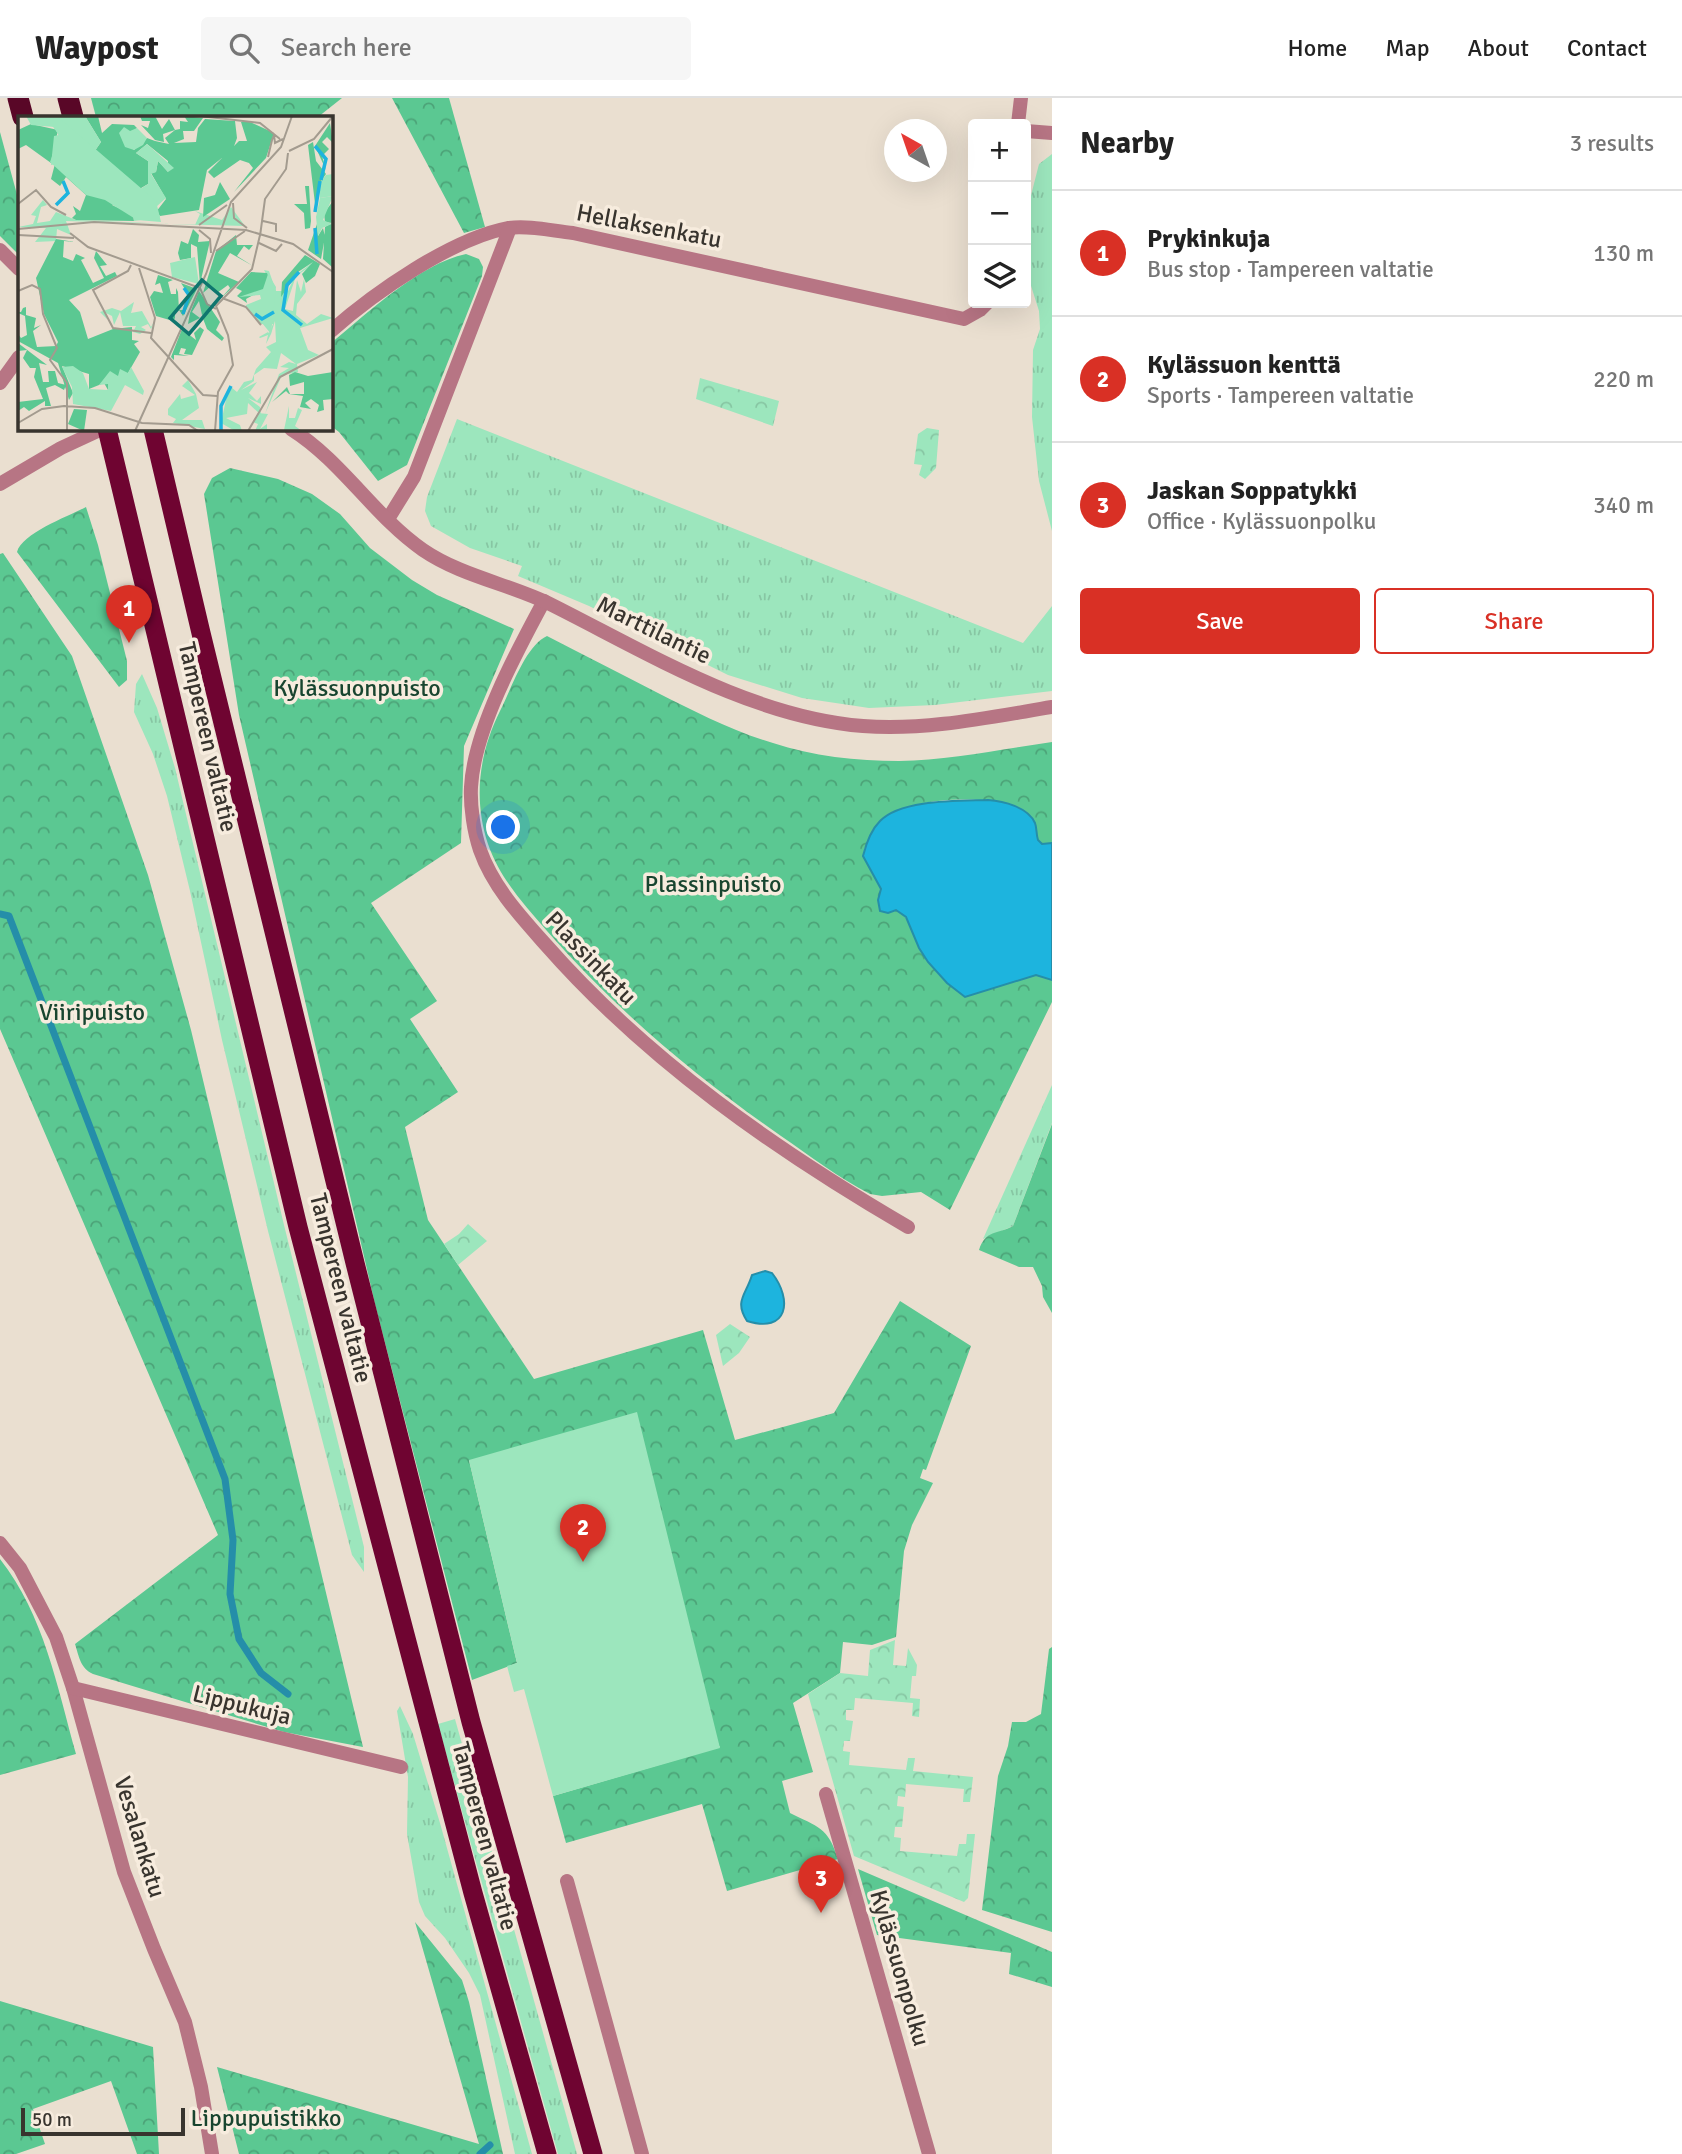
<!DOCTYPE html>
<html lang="en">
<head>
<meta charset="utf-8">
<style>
	:root { --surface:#fff; --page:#f6f6f6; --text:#222; --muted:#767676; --line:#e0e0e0; --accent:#d93025 }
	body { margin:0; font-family:Signika,sans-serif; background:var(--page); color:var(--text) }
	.controls { position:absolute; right:21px; top:21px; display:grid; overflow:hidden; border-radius:7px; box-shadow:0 7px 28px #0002 }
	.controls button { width:63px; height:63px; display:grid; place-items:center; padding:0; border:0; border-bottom:2px solid var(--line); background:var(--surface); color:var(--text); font:35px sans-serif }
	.compass { position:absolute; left:884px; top:21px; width:63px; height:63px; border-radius:50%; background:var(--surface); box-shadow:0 7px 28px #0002; rotate:320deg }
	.scale { position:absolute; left:21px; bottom:18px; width:164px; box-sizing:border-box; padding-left:7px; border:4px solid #38342e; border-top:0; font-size:19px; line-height:24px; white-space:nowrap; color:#38342e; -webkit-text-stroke:5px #f7ecde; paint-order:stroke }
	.you { position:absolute; left:504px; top:730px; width:24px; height:24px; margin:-18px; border:5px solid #fff; border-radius:50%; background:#1a73e8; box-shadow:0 0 0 10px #1a73e833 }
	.badge { display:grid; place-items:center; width:46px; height:46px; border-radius:50%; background:var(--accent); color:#fff; font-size:23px; font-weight:700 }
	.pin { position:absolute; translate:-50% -58px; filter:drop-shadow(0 2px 4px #0008) }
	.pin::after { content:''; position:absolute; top:37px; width:24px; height:21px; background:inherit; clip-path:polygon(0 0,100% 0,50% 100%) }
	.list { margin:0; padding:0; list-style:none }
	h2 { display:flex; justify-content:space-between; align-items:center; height:91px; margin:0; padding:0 28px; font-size:30px }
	h2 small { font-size:23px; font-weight:400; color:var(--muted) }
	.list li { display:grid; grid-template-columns:46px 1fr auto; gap:21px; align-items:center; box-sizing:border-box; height:126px; padding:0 28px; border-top:2px solid var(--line) }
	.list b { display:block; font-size:26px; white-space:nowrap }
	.list p { margin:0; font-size:23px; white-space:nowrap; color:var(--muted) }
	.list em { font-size:23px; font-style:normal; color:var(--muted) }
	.actions { display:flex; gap:14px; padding:21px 28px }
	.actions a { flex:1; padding:16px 0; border:2px solid var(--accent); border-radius:7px; text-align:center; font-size:24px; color:var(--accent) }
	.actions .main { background:var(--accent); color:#fff }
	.icon { flex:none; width:38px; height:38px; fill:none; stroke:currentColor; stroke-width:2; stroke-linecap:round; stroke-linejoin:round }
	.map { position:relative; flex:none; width:1052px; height:2056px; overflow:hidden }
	header { display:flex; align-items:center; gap:42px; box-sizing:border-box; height:98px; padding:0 35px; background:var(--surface); border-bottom:2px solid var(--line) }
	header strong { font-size:33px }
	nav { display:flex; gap:38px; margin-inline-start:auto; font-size:24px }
	.search { width:490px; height:63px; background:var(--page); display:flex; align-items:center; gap:18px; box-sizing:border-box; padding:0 24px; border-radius:7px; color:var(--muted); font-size:26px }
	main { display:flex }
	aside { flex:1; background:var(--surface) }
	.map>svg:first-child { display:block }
</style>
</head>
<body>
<header>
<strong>Waypost</strong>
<div class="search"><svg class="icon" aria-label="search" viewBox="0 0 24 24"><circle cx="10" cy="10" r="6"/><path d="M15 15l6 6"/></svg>Search here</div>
<nav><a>Home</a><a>Map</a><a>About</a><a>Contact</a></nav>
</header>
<main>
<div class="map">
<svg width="1052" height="2056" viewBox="0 0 1052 2056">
	<defs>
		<pattern id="grass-tufts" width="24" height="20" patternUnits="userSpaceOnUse" patternTransform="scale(1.75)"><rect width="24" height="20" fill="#9ce6bd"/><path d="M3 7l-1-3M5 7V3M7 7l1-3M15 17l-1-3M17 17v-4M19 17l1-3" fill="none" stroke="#87c6a3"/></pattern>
		<pattern id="forest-crowns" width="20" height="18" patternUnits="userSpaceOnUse" patternTransform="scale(1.75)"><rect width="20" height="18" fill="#5bc892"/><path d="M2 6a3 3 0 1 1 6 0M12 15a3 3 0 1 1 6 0" fill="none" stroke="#4ca378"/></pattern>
		<pattern id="park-crowns" width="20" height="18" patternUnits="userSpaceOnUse" patternTransform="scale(1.75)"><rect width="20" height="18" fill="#9ce6bd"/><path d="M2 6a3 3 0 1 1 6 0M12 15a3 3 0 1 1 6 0" fill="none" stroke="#87c6a3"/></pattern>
	</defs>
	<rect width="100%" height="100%" fill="#eadfd0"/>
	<g fill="url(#grass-tufts)">
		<polygon points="1052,56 1052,433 1039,383 1032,319 1033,252 1040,231 1039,213 1026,172 1026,117 1039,66"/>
		<polygon points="457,321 1023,545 1052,508 1052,593 935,607 869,610 802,600 728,577 589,508 518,478 522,468 470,450 431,428 425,413 427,399"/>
		<polygon points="142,576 157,610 175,670 284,1127 364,1449 364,1474 352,1457 268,1133 222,942 190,793 167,698 153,656 134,614 136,586"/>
		<polygon points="1052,987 1052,1025 1013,1128 983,1141"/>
		<polygon points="400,1608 413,1636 440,1725 532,2056 515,2056 480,1897 469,1875 445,1840 425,1818 419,1804 407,1736 408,1679 397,1613"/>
		<polygon points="455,1621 577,2056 558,2056 474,1757 438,1626"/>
	</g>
	<g fill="url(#forest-crowns)">
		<polygon points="91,0 342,0 318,19 96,19"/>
		<polygon points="392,0 449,0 485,129 464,135"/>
		<polygon points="0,34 19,104 19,157 0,138"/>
		<path d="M466,156L479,161L483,169L482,178L407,367L378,383L339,334L331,328V245C368,215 419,166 466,156Z"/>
		<path d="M230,370L278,381L312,396L340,416L370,450L412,482L437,497L514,531L464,648L461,745L371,805L437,903L410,921L458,994L405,1029L428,1122L534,1281L703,1232L735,1342L834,1315L900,1203L971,1248L926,1372L923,1371L920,1380L933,1385L912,1427L904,1453L896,1539L872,1547L843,1544L840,1575L793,1605L813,1674L782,1683L790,1715C818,1729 828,1729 838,1761L727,1793L702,1706L566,1745L553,1698L720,1649L469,1362L517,1565L472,1582L375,1206L239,617L204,396L212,380Z"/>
		<path d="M86,409L98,447L127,563V582L119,589L17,454C22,435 69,418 86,409Z"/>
		<path d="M3,455L72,558L148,777L191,932L363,1649L284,1634L93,1576C80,1570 79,1558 75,1546L218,1437L0,931V456Z"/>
		<path d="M547,538C583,557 620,575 656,594C694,613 732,633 773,645C812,658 857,663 899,663C950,662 1002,651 1052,644V745C1029,750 1041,731 1032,721C1028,715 1020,711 1014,708C994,699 938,700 917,707C911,709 868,742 866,747C864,751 864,754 863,758L881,791L879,797L880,813L892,814L896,812C910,817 912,837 919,849C930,870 946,885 965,898L1036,877L1052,882V904L950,1112L921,1094L882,1098L870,1096C839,1080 810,1058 781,1038C696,979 616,912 547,833C524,806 500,781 488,746C473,701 479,655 500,613C511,592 525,548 547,538Z"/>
		<path d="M1052,1026V1215L1043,1199L1042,1188L1033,1169H1019L979,1152C986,1131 997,1137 1013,1128Z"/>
		<path d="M0,1461C44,1517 57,1588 76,1656L0,1677Z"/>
		<polygon points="1052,1549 1052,1834 982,1812 998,1678 1008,1648 1012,1624 1026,1624 1041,1616 1049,1551"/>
		<polygon points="858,1771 1052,1854 1052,1889 1009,1876 1011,1855 877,1837"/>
		<polygon points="415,1824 462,1882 469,1904 503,2056 239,2056 217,1969 479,2046"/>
		<polygon points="0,1903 153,1949 159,2056 137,2056 111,1983 33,2011 45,2046 16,2056 0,2056"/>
	</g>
	<g fill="url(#park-crowns)">
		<polygon points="700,280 779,303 773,328 696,301"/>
		<polygon points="927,330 939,332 936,370 925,381 919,377 922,367 914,366 918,336"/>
		<polygon points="468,1126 487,1143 458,1167 444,1146 459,1136"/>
		<polygon points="730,1226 750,1239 739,1255 723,1268 716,1237"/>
		<polygon points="895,1542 893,1567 906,1568 908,1550 917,1567 916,1578 912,1578 910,1600 920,1601 919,1619 912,1618 913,1605 855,1600 854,1612 846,1612 846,1622 853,1623 850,1643 844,1643 843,1653 850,1654 849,1667 906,1672 908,1660 915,1660 913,1673 973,1679 970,1704 963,1704 964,1691 906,1686 905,1699 898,1698 897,1708 904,1709 902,1729 895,1729 894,1739 901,1740 900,1753 957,1758 959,1746 966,1746 967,1736 975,1736 968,1800 964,1804 854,1758 808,1596 840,1575 868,1578 870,1552"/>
	</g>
	<polygon fill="#9ce6bd" points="637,1314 720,1650 553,1698 524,1591 514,1594 507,1568 517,1565 469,1362"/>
	<g fill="#1db4de" stroke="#258ea9" stroke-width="2">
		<path d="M988,702C1003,703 1028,709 1035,725C1037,730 1036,736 1038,742L1042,746L1052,745V882L1036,877L965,899L947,885L928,864L919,850L906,819L896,812L888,815L880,813L878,802L881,791L863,758C866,746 870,733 880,723C901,701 959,703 988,702Z"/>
		<path d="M765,1173L772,1175C793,1202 788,1236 747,1223C734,1203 746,1197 752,1177Z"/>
	</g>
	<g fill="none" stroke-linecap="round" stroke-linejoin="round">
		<g stroke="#258ea9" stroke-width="7">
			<polyline points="0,816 9,818 225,1381 233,1442 230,1496 239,1541 261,1575 288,1596"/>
			<polyline points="480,2056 490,2047"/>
		</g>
		<g stroke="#b77584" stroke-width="14">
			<polyline points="1018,26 1021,0"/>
			<polyline points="1026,33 1052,35"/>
			<polyline points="0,152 19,171"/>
			<path d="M331,233C374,195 451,141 508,130C529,127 553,133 573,135L964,221L980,212L987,205"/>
			<polyline points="0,285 19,259"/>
			<polyline points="388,421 414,379 510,130"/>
			<path d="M544,503C517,553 474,632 471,689C470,709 474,734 480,752C493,789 521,819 546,847C648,963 776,1052 908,1129"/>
			<polyline points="0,1445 20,1470 56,1539 73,1590 124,1774 154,1851 185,1924 201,1989 212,2056"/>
			<polyline points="73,1590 401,1669"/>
			<polyline points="826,1696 929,2056"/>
			<polyline points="567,1783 642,2056"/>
		</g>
		<g stroke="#b77584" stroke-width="14">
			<path d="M291,331C342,363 374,418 423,452C461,478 509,486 550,506C648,555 751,619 863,628C925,633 991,619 1052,609"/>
			<polyline points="0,386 61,350 102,331"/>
		</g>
		<g stroke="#6f0431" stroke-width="19">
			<polyline points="107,331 298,1129 473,1795 547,2056"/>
			<polyline points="153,331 201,535 355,1165 471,1624 593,2056"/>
		</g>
		<g stroke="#590727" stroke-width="21">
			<polyline points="18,0 23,19"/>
			<polyline points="68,0 73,19"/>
		</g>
	</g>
	<g text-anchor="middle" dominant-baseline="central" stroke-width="7" stroke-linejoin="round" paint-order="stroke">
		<g font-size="24" fill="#38342e" stroke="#f7ecde">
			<text transform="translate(649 128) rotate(11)">Hellaksenkatu</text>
			<text transform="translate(654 532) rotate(26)">Marttilantie</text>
			<text transform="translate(208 639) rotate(77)">Tampereen valtatie</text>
			<text transform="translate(591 860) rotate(46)">Plassinkatu</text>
			<text transform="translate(341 1190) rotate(76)">Tampereen valtatie</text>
			<text transform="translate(242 1607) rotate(14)">Lippukuja</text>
			<text transform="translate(485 1738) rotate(75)">Tampereen valtatie</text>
			<text transform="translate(140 1739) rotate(73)">Vesalankatu</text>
			<text transform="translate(900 1870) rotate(74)">Kylässuonpolku</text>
		</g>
		<g font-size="24" fill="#18452f" stroke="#f7ecde">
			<text x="357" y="590">Kylässuonpuisto</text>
			<text x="713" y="786">Plassinpuisto</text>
			<text x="92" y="914">Viiripuisto</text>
			<text x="266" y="2020">Lippupuistikko</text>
		</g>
	</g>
	<g transform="translate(18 18)">
		<rect width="315" height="315" fill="#eadfd0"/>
		<path d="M315,58V80L302,82L301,68L308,59ZM25,84L29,89L23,91L19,107L32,105L38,96L58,104L177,109L182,98L177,95L204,104L213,91L227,110L48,105L53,119L39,113L38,125L17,126L28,112L0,111L15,108L18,100L13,99ZM295,146H299L278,160L267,193L275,195L279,164L283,176L286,163L288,176L279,188L278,199L289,208L303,198L315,202L282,212L290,234L301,239L279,248L280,256L264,259L247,298L261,258L271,252L262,251L271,246L278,248L263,237L259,253L246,252L236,259V265L223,274L239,266L231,277L239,285L243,280V288L230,282L242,291L243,299L230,287L229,298L208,302L222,309L224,315H217L203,307L209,279L213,271L219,276L226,266L234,264L238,253L253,236L248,231L258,226L257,205L253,218L248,228L250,219L245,221L242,222L241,221L250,216L243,210L251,217L255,208H243L228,190V189L243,183L254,169L246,154L251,155L258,175H270L277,160ZM116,186L113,197L124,195L133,211L137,204L133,213L130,208L123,211L128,214L122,218L115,216L118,210H105L102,196L96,209L94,200L88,197L89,203L82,196L94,192L103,195Z" fill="#9ce6bd"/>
		<path d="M67,0H80L84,17L94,8L116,9L119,12L105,23L116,34L129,22L137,25L151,28L147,22L157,14L145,18L146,26L137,24L123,9L130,12L132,5H124L122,0H137L144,13L151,3L157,14L162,13V5L170,6L166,0L185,2L176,15H165L166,23L156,27L178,26L180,12L187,3L217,5L219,22L215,33L189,54L181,94L142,100L138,96L148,83L133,57L138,56L140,45L150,56V45L129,28L118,37L130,45V68L94,89L115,98L116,105L58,104L54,102L58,98L55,90L62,95L68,79L48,61L42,70L33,63L38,44L74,39L83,26ZM223,6H232L256,17L248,42L216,76L235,52L231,47L222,44L196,62L190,56L221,25H229ZM312,7L315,27L309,21L304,26L311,33L304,40L308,54L297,30ZM13,8L40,14L33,47L8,29L0,33V14ZM295,26L298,45L308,58L301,68L298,96L290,29ZM202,66L212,83L185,101L186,82L197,79ZM287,70H291L293,105L292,112L287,113L286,97L276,88H289ZM315,85V150L314,151L305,143L307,111L314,107L307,106L306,97ZM299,108L300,120L305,112L307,121L303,143L290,134ZM175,113L181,119L180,126L192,125L182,168L179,131L173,128V142L162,144L160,137L163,125L170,128ZM218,119L219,129H235L231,134L226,130L219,140L235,150L212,137L200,157L221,166L204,181L212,172L210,169L199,177L193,170L185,177L198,135ZM38,123L57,126L46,125L45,141L55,145L58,138L67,142L63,144L75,167L86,162L76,142L78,135L89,149L82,150L88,160L97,156L99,160L51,184L62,196L70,223L95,213L114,211V224L121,225L116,228L122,236L110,257L97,265V274H90L86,267L71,273V258L44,250L55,277L51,284L40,247L0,225V218L3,222L9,219L7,200L0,197V196H3L5,192L8,191V199L18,202L16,212L23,209L15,215L19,231L38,230L40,226L26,198L18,162ZM287,139L302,148L297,160L288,167L284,158L295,146L280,156L263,181L264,166ZM233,156L249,157L254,169L228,183L229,187L219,180L224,175L218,172ZM140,159L155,164L150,166L153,178H158V172L160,176L161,194H166L170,178L163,167L179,173L165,200L161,194L157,195V202L155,205L138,200L132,181L136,175L145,177L142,167L137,169ZM181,175L202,206L198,214L206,222L204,225L189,213L184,200L193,196L184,199L181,185L174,196L182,202L170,208L172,197ZM182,211L186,214L174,239L166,238L168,233L163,232L161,238L171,240L156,239V244L153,241L164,213L178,224L176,217ZM0,227L29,249L21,247L25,266H31L30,255H37L40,267L48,269L46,274L37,269L28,272L33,290H27V285L11,295L6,291L0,295V286L25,283L16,261L18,252H12L5,242L9,234L0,235ZM277,256L290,260L315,256V283L305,284L306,294L299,296L301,289L293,283L287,287L293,293L282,291L285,280L271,278L268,275L254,286L269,271L272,278H286V266L272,270L271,259ZM56,293L69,294L66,315L50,308Z" fill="#5bc892"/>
		<path d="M27,0H67L83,26L74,39L33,49L36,20L41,19ZM129,28L156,52L150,56L140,45L138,56L133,58L148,82L138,91L142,101L116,105L115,99L96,90L130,68V45L118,37Z" fill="#9ce6bd"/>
		<path d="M177,141L181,168L154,161L152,147Z" fill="#9ce6bd"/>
		<path d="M8,0H39L138,85L143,106L119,104L87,84L68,79L32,46L41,20L36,11L13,9ZM315,80L305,104L314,108L304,112L300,120L298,101L302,82ZM250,158L258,171L253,218L235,196L246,195L242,179L221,181L245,173ZM55,250L65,257L71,273L90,274V268L81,269L92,255L100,260L102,253L110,257L113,251L126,275L125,279L107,269L93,295L55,288L54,271L44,251ZM170,264L178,278L181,292L164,304H184L187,313L155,307L158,303L150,299V293L162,278L163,283L177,279L164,270ZM271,290V302H277L280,292L284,294L277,310L284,315H237L240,308L235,306L240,297L250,298L242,313L249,308V313L266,314Z" fill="#9ce6bd"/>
		<path d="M106,11L112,15L119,12L129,22L125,29L116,34L107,31L101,17Z" fill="#9ce6bd"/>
		<path fill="none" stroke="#1db4de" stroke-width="3.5" d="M297,30L308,43L303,64M38,89L50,77L45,65M297,96L302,65M297,112L299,138M281,156L269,169L265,194L284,209M165,198L171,179L166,172M237,198L244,203L256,196M203,315V290L213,270"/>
		<path fill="none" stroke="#a39b8f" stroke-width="2" d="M182,0L242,7L262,23M271,35L296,23L315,0M250,41L254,24L256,19L257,27L265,23M215,87L216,102L229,112M0,88L18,74L33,91L48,99M245,105L258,108V116M181,109L209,89M0,113L76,106L228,114L275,128L315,156M181,114L192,123L193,137M52,117L70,131L182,172L189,188L198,193M0,119L56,122M242,120L247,83L268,53L270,37M241,127L258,135L264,128M198,135L227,115M113,149L110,155L75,174L95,212L133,217M121,152L137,202L133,222L155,246M0,175L14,169L22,173L25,198L39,232L32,244L49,267V315M204,182L228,191L243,209M153,244L185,279L199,280M0,307L24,293L46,290L77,292L124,307L171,309L180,315M117,315L188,158L213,86L263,31L274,0M197,315L200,276L215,249L210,219L198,190L234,153L242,119M230,315L262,261L315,233"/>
		<path fill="#0f766e" fill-opacity="0.15" stroke="#0f766e" stroke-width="3.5" d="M184,164L203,180L171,218L152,202Z"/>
		<rect width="315" height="315" fill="none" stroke="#38342e" stroke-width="3.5"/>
	</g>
</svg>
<div class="controls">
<button>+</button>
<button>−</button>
<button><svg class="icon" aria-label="layers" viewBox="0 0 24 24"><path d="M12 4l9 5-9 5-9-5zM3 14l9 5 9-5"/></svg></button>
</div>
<svg class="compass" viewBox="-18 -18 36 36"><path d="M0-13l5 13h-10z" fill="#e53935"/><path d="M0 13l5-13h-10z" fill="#767676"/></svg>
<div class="scale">50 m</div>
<div class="you"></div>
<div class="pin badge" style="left:129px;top:545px">1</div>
<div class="pin badge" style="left:583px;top:1464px">2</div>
<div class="pin badge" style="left:821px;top:1815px">3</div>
</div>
<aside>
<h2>Nearby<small>3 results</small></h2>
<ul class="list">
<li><span class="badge">1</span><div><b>Prykinkuja</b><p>Bus stop · Tampereen valtatie</p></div><em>130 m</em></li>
<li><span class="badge">2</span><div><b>Kylässuon kenttä</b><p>Sports · Tampereen valtatie</p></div><em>220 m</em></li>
<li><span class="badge">3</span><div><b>Jaskan Soppatykki</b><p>Office · Kylässuonpolku</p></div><em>340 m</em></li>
</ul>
<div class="actions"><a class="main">Save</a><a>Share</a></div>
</aside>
</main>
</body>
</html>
